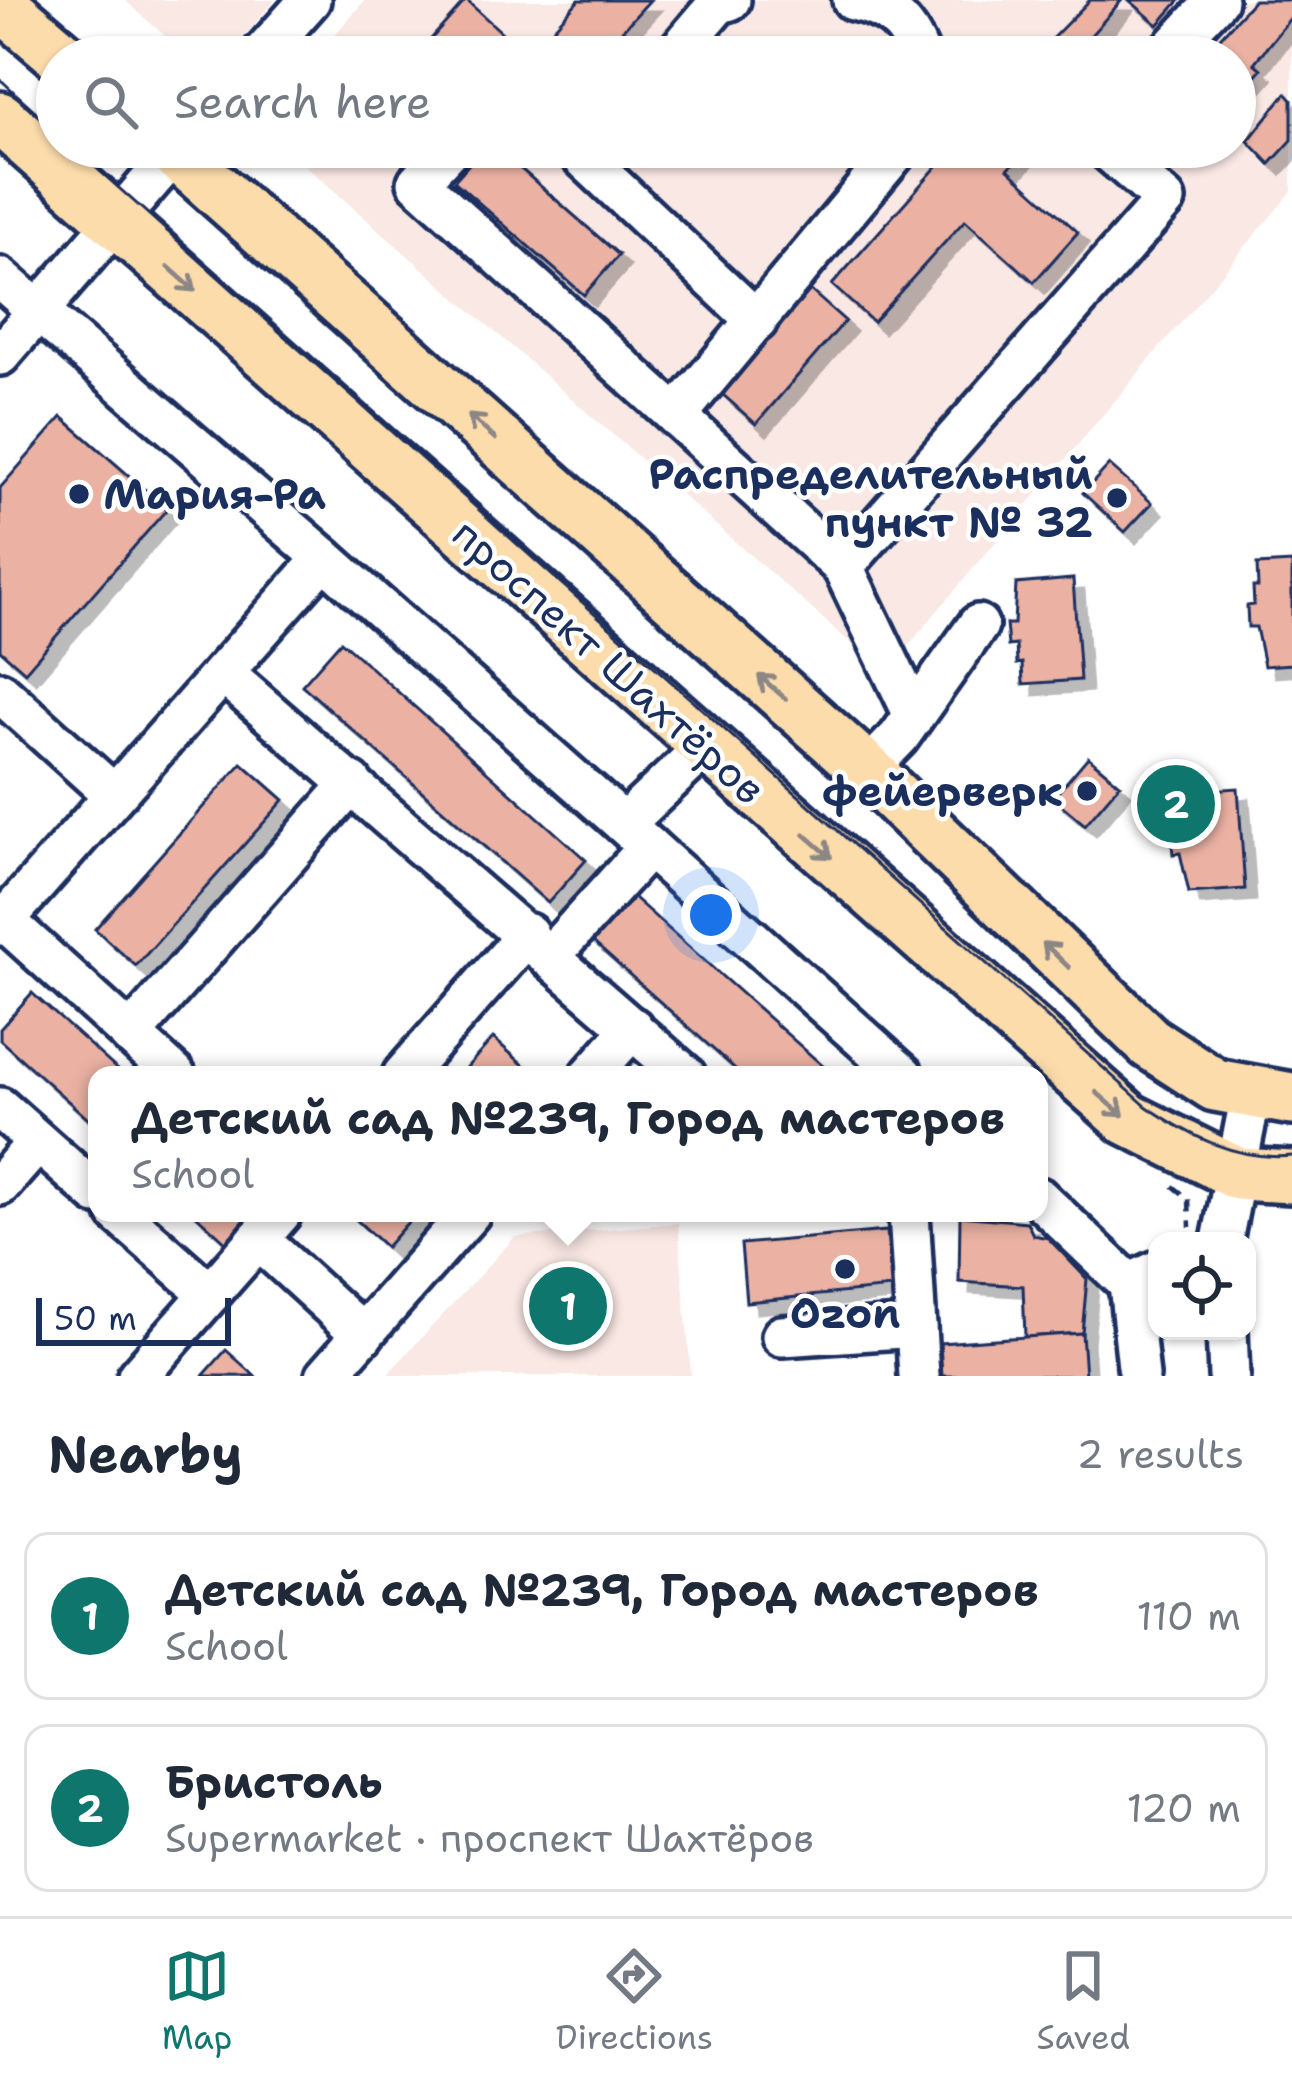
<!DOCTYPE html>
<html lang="en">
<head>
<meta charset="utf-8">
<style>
	:root { --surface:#fff; --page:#f2f2f3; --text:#1f2937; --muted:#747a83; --line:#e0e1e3; --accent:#0f766e }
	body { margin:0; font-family:"Shantell Sans",sans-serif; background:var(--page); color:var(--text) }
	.controls { position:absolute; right:36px; bottom:36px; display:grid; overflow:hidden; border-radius:24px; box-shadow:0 3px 9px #0004 }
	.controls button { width:108px; height:108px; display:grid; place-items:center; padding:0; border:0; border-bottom:3px solid var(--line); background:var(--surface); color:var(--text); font:60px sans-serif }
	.scale { position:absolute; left:36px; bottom:30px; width:195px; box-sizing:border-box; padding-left:12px; border:6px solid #1b2f5e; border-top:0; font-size:33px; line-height:42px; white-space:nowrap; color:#1b2f5e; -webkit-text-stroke:9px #fff; paint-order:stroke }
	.you { position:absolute; left:711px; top:915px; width:42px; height:42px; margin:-30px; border:9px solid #fff; border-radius:50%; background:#1a73e8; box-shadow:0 0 0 18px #1a73e833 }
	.badge { display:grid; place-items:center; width:78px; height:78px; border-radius:50%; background:var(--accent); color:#fff; font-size:39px; font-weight:700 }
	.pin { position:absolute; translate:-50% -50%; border:6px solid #fff; box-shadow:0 3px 12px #0006 }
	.popup { position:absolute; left:88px; top:1066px; width:960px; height:156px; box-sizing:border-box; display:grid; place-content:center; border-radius:24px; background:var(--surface); filter:drop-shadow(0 3px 9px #0005); font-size:39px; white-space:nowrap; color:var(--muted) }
	.popup b { font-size:45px; color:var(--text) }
	.popup::after { content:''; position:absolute; left:50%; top:100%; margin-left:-24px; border:24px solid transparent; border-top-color:var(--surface) }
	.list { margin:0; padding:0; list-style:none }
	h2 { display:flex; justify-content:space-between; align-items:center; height:156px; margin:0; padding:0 48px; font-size:51px }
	h2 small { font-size:39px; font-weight:400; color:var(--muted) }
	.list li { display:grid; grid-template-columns:78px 1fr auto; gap:36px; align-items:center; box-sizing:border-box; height:168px; margin:0 24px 24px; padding:0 24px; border:3px solid var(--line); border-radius:24px }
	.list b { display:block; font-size:45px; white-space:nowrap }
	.list p { margin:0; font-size:39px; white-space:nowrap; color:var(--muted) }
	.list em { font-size:39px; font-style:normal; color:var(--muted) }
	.icon { flex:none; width:66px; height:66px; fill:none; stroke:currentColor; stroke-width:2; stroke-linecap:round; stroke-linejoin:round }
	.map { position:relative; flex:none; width:1292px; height:1376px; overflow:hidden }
	.search { position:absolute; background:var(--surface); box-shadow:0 3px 9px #0004; left:36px; right:36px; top:36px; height:132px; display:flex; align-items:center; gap:30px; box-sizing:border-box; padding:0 42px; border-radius:66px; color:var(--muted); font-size:45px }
	.sheet { height:540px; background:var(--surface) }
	nav { display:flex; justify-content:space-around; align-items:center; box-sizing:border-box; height:168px; border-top:3px solid var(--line); background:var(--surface); font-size:33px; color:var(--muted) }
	nav a { display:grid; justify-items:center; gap:6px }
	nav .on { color:var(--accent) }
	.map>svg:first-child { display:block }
</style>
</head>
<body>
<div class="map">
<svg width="1292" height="1376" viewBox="0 0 1292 1376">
	<defs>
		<filter id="shadow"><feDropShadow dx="11" dy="11" stdDeviation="0" flood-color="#0004"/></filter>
	</defs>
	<rect width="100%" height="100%" fill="#fff"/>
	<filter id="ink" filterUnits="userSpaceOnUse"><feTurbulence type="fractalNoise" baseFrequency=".00833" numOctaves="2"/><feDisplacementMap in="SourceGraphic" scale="24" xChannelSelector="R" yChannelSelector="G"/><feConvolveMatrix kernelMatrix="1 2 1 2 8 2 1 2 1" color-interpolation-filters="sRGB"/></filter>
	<g filter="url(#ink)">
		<g fill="#f9e8e4">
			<polygon points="125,0 275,0 226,57 188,57"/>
			<polygon points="365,0 1292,0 1292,191 885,673 284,147 1235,147 1235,57 315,57"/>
			<polygon points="678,1223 691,1376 386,1376 515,1237"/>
		</g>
		<g fill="#ebb2a4" stroke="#1b2f5e" stroke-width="3" filter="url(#shadow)">
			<polygon points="466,0 511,41 496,57 415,57"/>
			<polygon points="579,0 650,0 598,57 536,57 531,53"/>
			<polygon points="1090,0 1122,0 1077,51 1084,57 1034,57"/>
			<polygon points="1129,0 1180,0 1158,25"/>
			<polygon points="1254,0 1292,0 1292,16 1254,63 1261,69 1235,98 1235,57 1202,57"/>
			<polygon points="1286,93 1292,100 1292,140 1270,164 1248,141"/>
			<polygon points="484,147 496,147 619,255 584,295 454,181"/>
			<polygon points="954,147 1028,147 1008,169 1078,232 1034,282 965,220 873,322 832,285"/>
			<polygon points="810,290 845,321 756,424 721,393"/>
			<polygon points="62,417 167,509 25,672 0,650 0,488"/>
			<polygon points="1109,465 1152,503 1125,532 1083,493"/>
			<polygon points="1292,563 1292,664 1264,666 1256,627 1248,627 1247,606 1254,605 1253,587 1258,587 1257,565"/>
			<polygon points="1073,579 1080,680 1023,684 1022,663 1017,664 1016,645 1008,646 1006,624 1014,624 1016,584"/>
			<polygon points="341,641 586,860 548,903 302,685"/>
			<polygon points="1088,757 1120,784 1085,825 1053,798"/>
			<polygon points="242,763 284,800 136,966 95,929"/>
			<polygon points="1238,788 1245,889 1189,893 1180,853 1173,854 1171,833 1179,832 1181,792"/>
			<polygon points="633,897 833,1075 742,1075 593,942"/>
			<polygon points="32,993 123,1075 97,1075 97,1127 0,1040 0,1029"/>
			<polygon points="493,1038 535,1075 460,1075"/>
			<polygon points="194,1213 256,1213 228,1244"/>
			<polygon points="349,1213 416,1213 386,1247"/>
			<polygon points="960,1216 1027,1222 1033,1235 1048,1238 1087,1279 1082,1333 1025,1337 1023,1286 959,1282"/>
			<polygon points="887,1231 892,1288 746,1302 741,1244"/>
			<polygon points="1082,1333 1085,1376 942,1376 940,1343"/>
			<polygon points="226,1350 255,1376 203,1376"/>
		</g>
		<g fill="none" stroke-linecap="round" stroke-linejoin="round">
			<g stroke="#1b2f5e" stroke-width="48">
				<g id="minor">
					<path d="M853,0C889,8 907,21 920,57"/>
					<polyline points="259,57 310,0"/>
					<polyline points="673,57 718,4 730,0"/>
					<polyline points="1164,57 1217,0"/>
					<polyline points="451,147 418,182 843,567"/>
					<polyline points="572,147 757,321"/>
					<polyline points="0,278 324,558"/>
					<polyline points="0,355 180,147"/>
					<polyline points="676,416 900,147"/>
					<polyline points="223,673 685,1075"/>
					<polyline points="0,692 114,795"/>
					<polyline points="914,715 843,567 1165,200 1104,147"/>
					<polyline points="867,770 899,737 978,625"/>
					<polyline points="649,847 903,1075"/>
					<polyline points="4,920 175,1075"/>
					<polyline points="0,925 324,558 624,824"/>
					<polyline points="552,954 649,847 624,824 705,747"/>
					<polyline points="130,1035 352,783"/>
					<polyline points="403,1075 528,934"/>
					<polyline points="591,1075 633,1028"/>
					<polyline points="0,1108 97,1194"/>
					<polyline points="0,1185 38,1142"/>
					<polyline points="1039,1198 1129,1284 1157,1271"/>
					<polyline points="118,1213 210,1294 281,1213"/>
					<polyline points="909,1213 919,1376"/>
					<polyline points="258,1239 363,1335"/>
					<polyline points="1222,1241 1251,1095"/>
					<polyline points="1129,1284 1139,1376"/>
					<polyline points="1227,1331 1229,1376"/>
					<polyline points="782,1336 916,1327"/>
					<polyline points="138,1376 210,1294"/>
					<polyline points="326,1376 470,1213"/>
				</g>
			</g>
			<g stroke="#1b2f5e" stroke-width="60">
				<g id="major">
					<polyline points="0,3 63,57"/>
					<polyline points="0,118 1128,1119 1238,1174 1292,1177"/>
					<polyline points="169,147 867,770 1150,1043 1215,1085 1292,1099"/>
				</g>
			</g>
			<polyline stroke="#1b2f5e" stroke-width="4.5" stroke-dasharray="12 9" stroke-linecap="butt" points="1173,1186 1189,1199 1190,1227"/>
			<use href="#minor" stroke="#fff" stroke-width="39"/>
			<use href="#major" stroke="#fddcac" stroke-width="51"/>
			<g stroke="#1b2f5e" stroke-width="3">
				<polyline points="0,79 57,132"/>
				<path d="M73,147L1146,1106C1190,1136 1236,1161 1292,1156"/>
			</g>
		</g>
		<defs><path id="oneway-shaft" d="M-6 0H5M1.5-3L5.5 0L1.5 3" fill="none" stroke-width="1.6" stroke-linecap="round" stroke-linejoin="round" transform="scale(3)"/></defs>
		<g stroke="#8c8685">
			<use href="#oneway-shaft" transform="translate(182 279) rotate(42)"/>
			<use href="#oneway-shaft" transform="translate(482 427) rotate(-138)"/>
			<use href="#oneway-shaft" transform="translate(772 687) rotate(-139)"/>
			<use href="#oneway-shaft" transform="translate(818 846) rotate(41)"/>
			<use href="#oneway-shaft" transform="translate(1056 955) rotate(-136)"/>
			<use href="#oneway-shaft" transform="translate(1110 1104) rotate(41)"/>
		</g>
	</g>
	<g fill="#1b2f5e" stroke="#fff" stroke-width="4.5">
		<circle cx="79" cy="494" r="12"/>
		<circle cx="1117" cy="498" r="12"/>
		<circle cx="1087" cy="791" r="12"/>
		<circle cx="845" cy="1269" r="12"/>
	</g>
	<g text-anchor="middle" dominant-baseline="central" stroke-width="9" stroke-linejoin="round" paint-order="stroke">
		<g font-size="42" font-weight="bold" fill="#1b2f5e" stroke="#fff" text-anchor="end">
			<text x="1093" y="474">Распределительный<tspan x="1093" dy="48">пункт № 32</tspan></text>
			<text x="103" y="494" text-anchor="start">Мария-Ра</text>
			<text x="1063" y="791">фейерверк</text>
			<text x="845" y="1313" text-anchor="middle">Ozon</text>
		</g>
		<g font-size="42" fill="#1b2f5e" stroke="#fff">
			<text transform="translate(609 661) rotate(42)">проспект Шахтёров</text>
		</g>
	</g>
</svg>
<div class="controls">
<button><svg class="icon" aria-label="locate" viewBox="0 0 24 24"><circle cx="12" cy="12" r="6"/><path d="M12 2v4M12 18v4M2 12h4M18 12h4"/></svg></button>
</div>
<div class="scale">50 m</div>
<div class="you"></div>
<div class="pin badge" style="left:568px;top:1306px">1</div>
<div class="popup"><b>Детский сад №239, Город мастеров</b>School</div>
<div class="pin badge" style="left:1176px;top:804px">2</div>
<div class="search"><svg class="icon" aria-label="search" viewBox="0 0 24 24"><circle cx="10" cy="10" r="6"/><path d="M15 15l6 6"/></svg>Search here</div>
</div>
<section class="sheet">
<h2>Nearby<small>2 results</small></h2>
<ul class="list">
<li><span class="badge">1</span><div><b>Детский сад №239, Город мастеров</b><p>School</p></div><em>110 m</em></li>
<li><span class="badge">2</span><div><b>Бристоль</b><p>Supermarket · проспект Шахтёров</p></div><em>120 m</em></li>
</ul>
</section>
<nav>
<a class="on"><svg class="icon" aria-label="map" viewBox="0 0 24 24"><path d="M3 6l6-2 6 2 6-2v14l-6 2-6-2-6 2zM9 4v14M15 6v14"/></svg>Map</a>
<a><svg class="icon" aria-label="directions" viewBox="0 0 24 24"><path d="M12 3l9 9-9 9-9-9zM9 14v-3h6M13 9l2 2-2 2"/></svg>Directions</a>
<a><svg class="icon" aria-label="saved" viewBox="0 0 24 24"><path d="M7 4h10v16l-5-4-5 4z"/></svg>Saved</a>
</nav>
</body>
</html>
